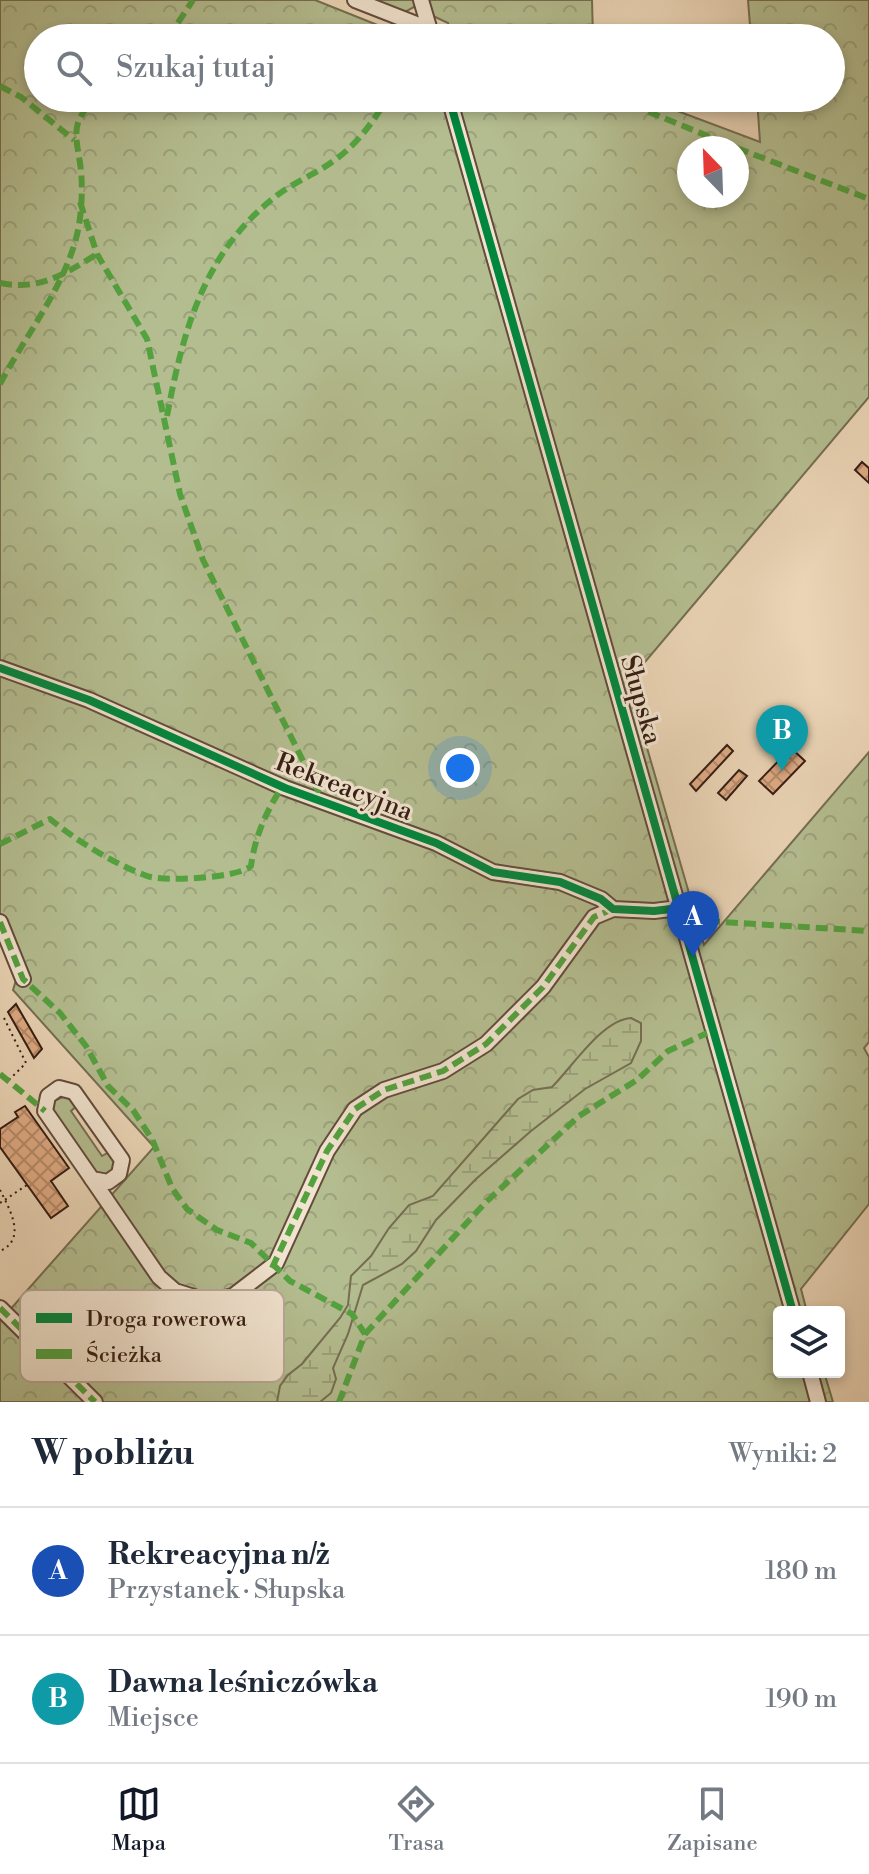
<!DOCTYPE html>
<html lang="pl">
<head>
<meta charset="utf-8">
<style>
	:root { --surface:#fff; --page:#f6f6f7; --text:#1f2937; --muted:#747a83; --line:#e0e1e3; --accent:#111827 }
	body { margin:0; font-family:"Libre Bodoni",serif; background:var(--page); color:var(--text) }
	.controls { position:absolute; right:24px; bottom:24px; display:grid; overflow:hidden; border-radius:8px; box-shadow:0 4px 12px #0003 }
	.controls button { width:72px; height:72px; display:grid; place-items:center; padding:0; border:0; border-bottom:2px solid var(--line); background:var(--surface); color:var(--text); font:40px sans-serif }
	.compass { position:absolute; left:677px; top:136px; width:72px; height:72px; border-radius:50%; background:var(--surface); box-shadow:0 4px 12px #0003; rotate:337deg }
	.you { position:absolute; left:460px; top:768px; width:28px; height:28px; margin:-20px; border:6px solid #fff; border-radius:50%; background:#1a73e8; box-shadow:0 0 0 12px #1a73e833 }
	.badge { display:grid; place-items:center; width:52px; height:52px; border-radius:50%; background:var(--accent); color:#fff; font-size:26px; font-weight:700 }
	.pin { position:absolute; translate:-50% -66px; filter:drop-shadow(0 2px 4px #0008) }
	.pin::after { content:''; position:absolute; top:42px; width:28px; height:24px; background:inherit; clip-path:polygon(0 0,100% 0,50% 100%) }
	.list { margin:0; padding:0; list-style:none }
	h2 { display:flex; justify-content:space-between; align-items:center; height:104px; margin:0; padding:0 32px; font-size:34px }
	h2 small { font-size:26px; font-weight:400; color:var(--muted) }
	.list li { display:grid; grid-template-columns:52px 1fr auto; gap:24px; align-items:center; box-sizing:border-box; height:128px; padding:0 32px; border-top:2px solid var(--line) }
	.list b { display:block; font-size:30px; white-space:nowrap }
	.list p { margin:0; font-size:26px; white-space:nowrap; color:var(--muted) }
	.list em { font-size:26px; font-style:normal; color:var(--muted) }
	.icon { flex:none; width:44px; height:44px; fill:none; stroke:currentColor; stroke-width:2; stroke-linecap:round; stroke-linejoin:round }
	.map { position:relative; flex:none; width:869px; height:1402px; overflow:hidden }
	.search { position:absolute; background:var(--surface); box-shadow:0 4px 12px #0003; left:24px; right:24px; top:24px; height:88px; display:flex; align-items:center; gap:20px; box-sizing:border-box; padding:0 28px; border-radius:44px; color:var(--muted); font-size:30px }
	.sheet { height:360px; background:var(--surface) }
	nav { display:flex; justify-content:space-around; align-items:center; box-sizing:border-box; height:112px; border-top:2px solid var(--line); background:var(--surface); font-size:22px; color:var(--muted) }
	nav a { display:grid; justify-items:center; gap:4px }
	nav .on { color:var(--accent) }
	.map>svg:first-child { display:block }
</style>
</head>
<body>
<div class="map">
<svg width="869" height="1402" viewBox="0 0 869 1402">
	<defs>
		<pattern id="forest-crowns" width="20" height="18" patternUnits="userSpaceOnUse" patternTransform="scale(2)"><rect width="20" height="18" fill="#b4bd90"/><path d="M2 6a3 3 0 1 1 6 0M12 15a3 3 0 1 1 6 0" fill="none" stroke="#9ba27b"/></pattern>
		<pattern id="wetland-marsh" width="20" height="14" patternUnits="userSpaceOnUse" patternTransform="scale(2)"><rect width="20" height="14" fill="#b4bd90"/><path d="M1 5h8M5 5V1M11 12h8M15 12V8" fill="none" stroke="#9ba27b"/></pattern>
		<pattern id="building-cross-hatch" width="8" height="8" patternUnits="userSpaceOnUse" patternTransform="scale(2)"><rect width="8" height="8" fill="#dfab84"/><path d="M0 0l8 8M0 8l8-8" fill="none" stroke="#b68b6b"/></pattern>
	</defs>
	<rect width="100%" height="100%" fill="#ead4b5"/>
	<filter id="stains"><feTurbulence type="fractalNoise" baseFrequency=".0025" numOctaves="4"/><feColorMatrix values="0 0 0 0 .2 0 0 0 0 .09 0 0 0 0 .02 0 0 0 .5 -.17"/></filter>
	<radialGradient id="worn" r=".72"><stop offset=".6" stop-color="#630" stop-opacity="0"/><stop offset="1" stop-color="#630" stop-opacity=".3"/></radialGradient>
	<g fill="#b4bd90" stroke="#756e52" stroke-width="2">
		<polygon points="370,0 416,0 416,6 405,12"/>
		<polygon points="67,1095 78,1105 71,1111 102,1156 109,1152 117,1164 110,1176 97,1175 53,1113 54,1101"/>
	</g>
	<g fill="url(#forest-crowns)" stroke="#756e52" stroke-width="2" fill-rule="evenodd">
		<path d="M0,0H315L410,38H38V98H643L760,142L757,98H831V38H751L748,0H869V397L628,682L704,945L869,752V1042L864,1048L869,1057V1204L801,1289L807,1312H779V1372H824L833,1402H0V1304L8,1312L154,1147L13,990L17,977L0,935ZM689,148H737V196H689Z"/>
		<polygon points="427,0 592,0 593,38 452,38 448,23 431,15"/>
	</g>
	<path fill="url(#wetland-marsh)" stroke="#756e52" stroke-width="2" d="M631,1018L641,1023V1041L631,1063L585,1089L531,1131L476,1179L436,1220L416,1251L402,1264L363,1285L348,1334L333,1368L336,1379L331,1393L320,1402H277L280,1386L288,1375L302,1364L340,1318L348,1305L351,1276L371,1256L389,1228L409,1205L433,1196L518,1099L533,1090L552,1087C573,1066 602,1020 631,1018Z"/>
	<g fill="url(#building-cross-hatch)" stroke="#361e14" stroke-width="2">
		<polygon points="862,462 869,468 869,483 855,470"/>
		<polygon points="727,745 733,751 696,791 690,784"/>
		<polygon points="791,748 805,761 773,794 759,781"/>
		<polygon points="739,770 747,776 726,800 718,793"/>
		<polygon points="16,1004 42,1049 34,1058 8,1012"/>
		<polygon points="25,1106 69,1168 51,1181 68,1206 51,1218 0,1147 0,1129 18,1117 15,1112"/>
	</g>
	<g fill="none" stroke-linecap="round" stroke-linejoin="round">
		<g stroke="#634c3c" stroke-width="18">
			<g id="minor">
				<polyline points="355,0 429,29"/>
				<polyline points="421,0 431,34"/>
				<polyline points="449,98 793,1312"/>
				<polyline points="0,668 89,700 285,788 436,843 493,872 560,882 601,899 613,909 654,911 679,908"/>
				<polyline points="0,922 23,979"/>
				<polygon points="59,1088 74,1092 122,1160 119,1174 108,1182 92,1179 45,1111 48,1096"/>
				<polyline points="92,1179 159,1277 175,1291 210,1302 233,1296 276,1263 327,1151 355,1109 384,1090 443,1071 486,1044 543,987 594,917 613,909"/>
				<polyline points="0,1308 95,1402"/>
				<polyline points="810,1372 818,1402"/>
			</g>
		</g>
		<g stroke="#361e14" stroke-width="2" stroke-dasharray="2 4" stroke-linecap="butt">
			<polyline points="4,1018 26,1063 9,1080"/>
			<path d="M0,1190C10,1210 27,1239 0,1251"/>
			<polyline points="0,1203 27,1185"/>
		</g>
		<use href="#minor" stroke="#f1e3cf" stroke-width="14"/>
		<g stroke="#53a23f" stroke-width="6" stroke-dasharray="12 6" stroke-linecap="butt">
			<polyline points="168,38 193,0"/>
			<polyline points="424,38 429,29 470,38"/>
			<polyline points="0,86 21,97 74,140"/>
			<polyline points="615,98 737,148"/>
			<polyline points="737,148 869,199"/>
			<polyline points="80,202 97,254 147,339 180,494 203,560 323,801"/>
			<path d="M0,283C39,291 65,274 97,254"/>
			<path d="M0,384C26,334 69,282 79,225C82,206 83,182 80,163C75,133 71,120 97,98"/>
			<path d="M167,416C183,331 204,252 275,197C292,183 314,175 332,162C357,145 372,123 388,98"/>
			<path d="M0,844L50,819C77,841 114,864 147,876C164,882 239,878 251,866C255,836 266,812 282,787"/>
			<polyline points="690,920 869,931"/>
			<polyline points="0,922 23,979 60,1013 86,1046 108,1086 133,1110 152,1139 172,1188 187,1209 217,1230 251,1243 290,1281 352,1314 365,1334 339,1402"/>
			<polyline points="0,1074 45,1111"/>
			<polyline points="272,1268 327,1151 355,1109 384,1090 443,1071 486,1044 543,987 594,917 613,909"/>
			<polyline points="0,1308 95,1402"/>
			<polyline points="365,1334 485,1203 579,1116 637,1080 668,1051 714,1030"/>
		</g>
		<g stroke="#f1e3cf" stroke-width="13">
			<g id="cycleway">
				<polyline points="449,98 793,1312"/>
				<polyline points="0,668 89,700 285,788 436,843 493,872 560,882 601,899 613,909 654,911 679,908"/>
			</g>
		</g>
		<use href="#cycleway" stroke="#00873e" stroke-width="8"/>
	</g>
	<g text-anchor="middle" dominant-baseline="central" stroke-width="6" stroke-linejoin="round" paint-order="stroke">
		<g font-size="26" fill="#361e14" stroke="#f1e3cf">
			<text transform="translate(641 700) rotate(74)">Słupska</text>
			<text transform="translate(344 787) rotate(21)">Rekreacyjna</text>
		</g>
	</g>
	<rect x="20" y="1290" width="264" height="92" rx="12" fill="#f1e3cf" stroke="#b9a897" stroke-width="2"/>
	<rect x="36" y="1313" width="36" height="10" fill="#00873e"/>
	<rect x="36" y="1349" width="36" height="10" fill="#53a23f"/>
	<g font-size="22" fill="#361e14">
		<text x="86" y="1326">Droga rowerowa</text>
		<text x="86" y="1362">Ścieżka</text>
	</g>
	<rect width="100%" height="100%" filter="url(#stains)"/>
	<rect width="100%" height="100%" fill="url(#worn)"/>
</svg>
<div class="controls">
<button><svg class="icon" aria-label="layers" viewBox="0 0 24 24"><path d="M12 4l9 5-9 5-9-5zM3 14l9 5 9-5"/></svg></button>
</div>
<svg class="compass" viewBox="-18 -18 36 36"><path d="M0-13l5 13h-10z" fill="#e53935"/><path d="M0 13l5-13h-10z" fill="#747a83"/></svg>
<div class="you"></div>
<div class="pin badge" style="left:693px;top:957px;background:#1a4fb4">A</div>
<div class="pin badge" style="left:782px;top:771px;background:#0f9aa8">B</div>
<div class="search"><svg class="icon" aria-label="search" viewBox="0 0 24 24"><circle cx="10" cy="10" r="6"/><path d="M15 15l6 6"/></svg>Szukaj tutaj</div>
</div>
<section class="sheet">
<h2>W pobliżu<small>Wyniki: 2</small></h2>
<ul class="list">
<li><span class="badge" style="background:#1a4fb4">A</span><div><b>Rekreacyjna n/ż</b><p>Przystanek · Słupska</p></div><em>180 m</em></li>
<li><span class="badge" style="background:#0f9aa8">B</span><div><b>Dawna leśniczówka</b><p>Miejsce</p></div><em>190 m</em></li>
</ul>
</section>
<nav>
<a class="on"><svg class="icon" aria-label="map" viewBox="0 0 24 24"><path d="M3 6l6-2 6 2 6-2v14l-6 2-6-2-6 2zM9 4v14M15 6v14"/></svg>Mapa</a>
<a><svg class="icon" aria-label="directions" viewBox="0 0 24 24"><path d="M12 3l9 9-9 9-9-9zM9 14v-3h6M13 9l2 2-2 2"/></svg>Trasa</a>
<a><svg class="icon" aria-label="saved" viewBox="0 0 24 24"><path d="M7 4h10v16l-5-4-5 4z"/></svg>Zapisane</a>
</nav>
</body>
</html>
